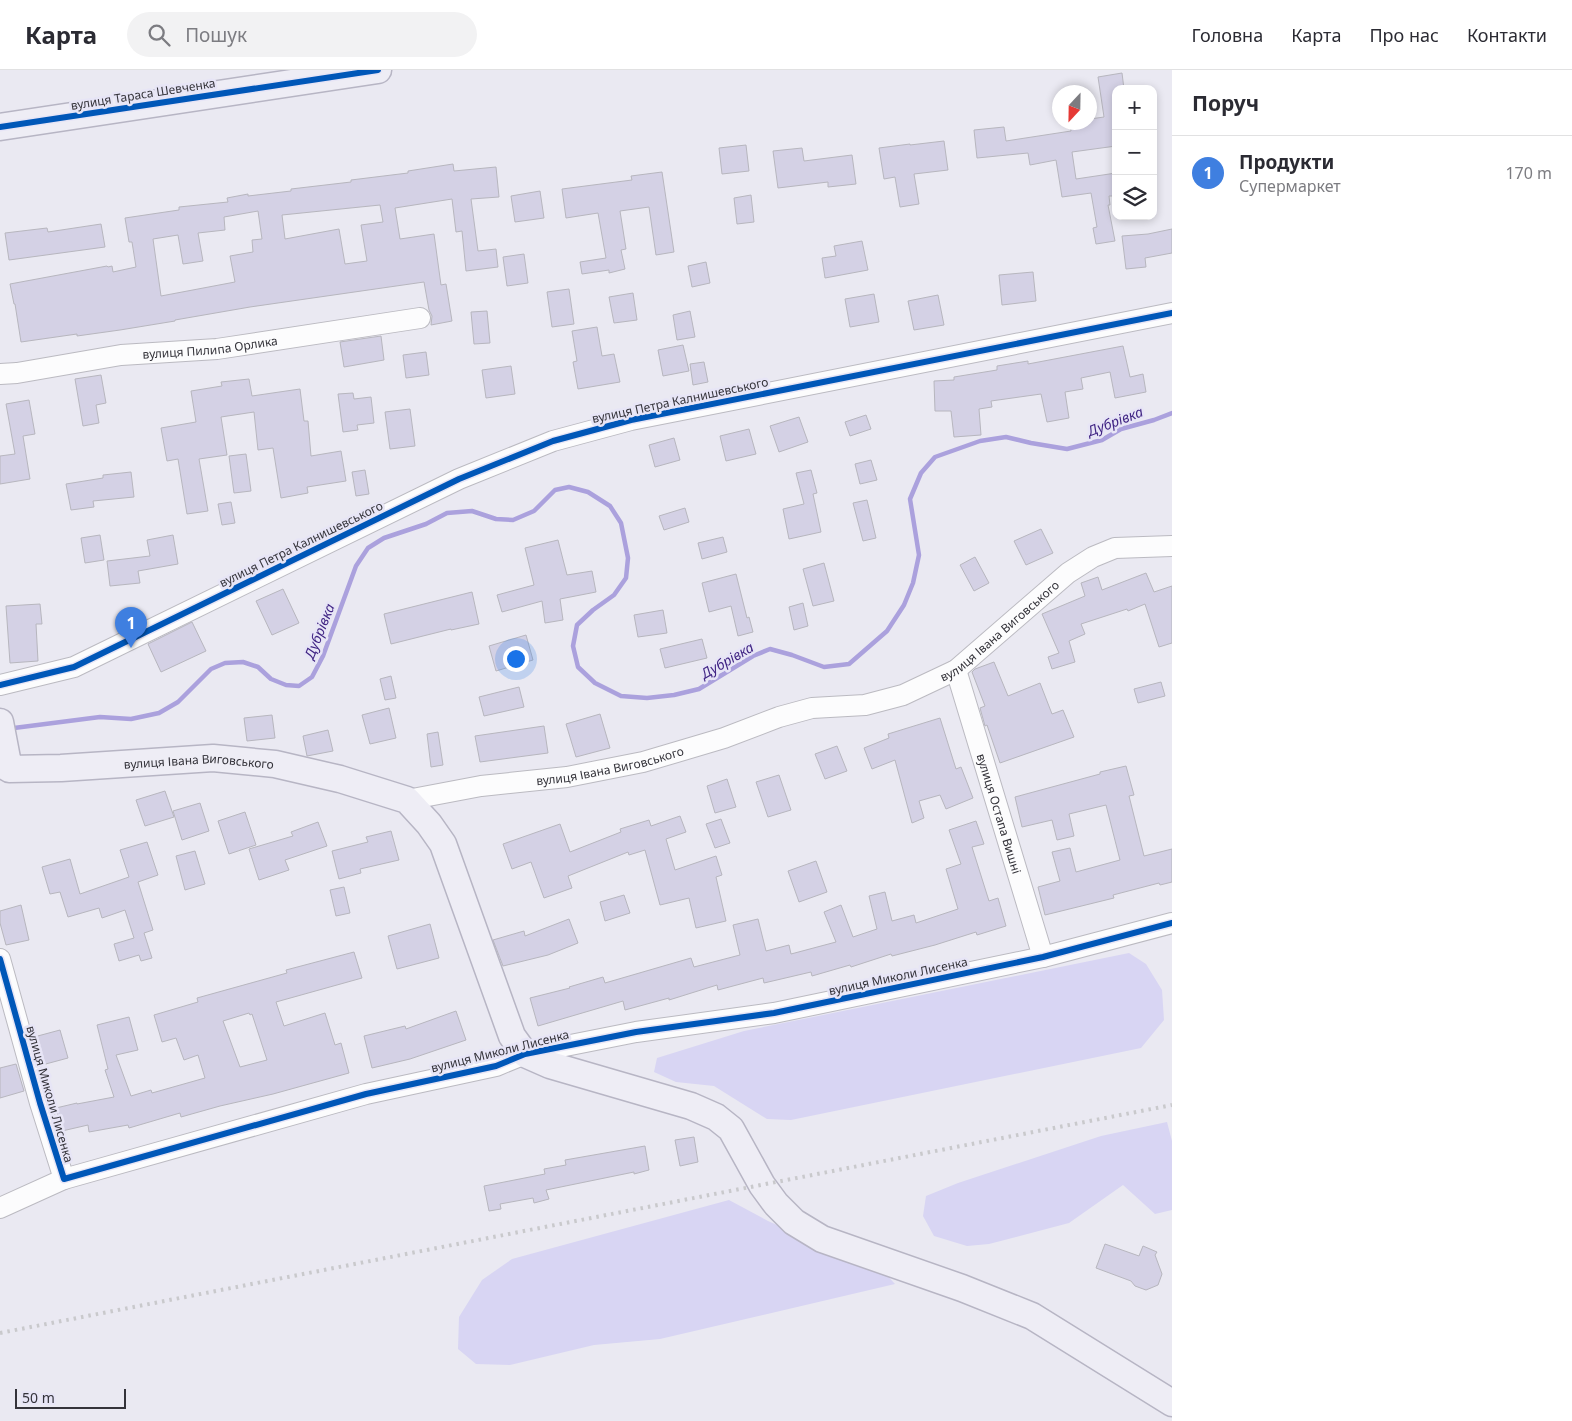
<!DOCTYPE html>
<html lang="uk">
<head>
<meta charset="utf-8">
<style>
	:root { --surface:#fff; --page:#f2f2f3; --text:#2b2b33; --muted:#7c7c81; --line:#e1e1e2; --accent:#74737a }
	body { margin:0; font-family:"Noto Sans",sans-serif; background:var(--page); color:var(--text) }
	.controls { position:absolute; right:15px; top:15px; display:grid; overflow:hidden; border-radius:10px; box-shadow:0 2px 8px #0003 }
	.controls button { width:45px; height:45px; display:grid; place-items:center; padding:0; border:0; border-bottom:1px solid var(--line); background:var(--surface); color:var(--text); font:25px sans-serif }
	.compass { position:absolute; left:1052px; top:15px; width:45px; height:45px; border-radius:50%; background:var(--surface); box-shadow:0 2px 8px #0003; rotate:202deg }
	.scale { position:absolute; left:15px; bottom:12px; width:111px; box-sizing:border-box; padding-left:5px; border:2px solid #34333a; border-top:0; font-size:14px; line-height:18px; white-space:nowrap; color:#34333a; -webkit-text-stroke:4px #e7e5f6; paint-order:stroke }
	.you { position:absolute; left:515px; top:588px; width:18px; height:18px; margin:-12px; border:4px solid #fff; border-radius:50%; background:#1a73e8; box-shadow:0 0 0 8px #1a73e833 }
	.badge { display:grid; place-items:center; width:32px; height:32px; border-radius:50%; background:var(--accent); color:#fff; font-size:16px; font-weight:700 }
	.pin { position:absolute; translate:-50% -41px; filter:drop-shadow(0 1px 2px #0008) }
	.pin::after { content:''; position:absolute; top:26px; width:18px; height:15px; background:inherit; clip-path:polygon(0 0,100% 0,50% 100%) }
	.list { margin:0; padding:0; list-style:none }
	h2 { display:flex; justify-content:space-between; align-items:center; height:65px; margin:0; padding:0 20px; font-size:21px }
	h2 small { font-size:16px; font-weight:400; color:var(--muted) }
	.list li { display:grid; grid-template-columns:32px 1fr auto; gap:15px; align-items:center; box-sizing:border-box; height:75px; padding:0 20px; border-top:1px solid var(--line) }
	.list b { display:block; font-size:19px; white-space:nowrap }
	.list p { margin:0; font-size:16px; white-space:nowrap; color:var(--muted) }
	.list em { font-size:16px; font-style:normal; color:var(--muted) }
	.icon { flex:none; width:28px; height:28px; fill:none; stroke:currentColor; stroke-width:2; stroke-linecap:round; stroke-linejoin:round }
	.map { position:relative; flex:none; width:1172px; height:1351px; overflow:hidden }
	header { display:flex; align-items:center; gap:30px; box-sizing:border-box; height:70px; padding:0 25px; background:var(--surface); border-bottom:1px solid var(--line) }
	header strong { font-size:24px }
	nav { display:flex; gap:28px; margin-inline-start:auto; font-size:18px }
	.search { width:350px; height:45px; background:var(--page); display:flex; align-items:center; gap:12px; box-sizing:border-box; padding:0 18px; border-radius:28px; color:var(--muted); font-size:19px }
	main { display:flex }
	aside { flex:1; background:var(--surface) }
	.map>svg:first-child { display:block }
</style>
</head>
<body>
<header>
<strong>Карта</strong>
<div class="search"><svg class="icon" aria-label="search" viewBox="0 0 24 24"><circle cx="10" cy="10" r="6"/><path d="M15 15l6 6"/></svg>Пошук</div>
<nav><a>Головна</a><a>Карта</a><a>Про нас</a><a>Контакти</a></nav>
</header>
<main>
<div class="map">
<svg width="1172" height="1351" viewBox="0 0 1172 1351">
	<rect width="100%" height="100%" fill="#eae9f2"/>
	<g fill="#d8d5f3">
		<polygon points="1129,883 1146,894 1162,920 1164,950 1141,978 791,1050 767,1049 714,1016 676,1012 654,1002 657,988 744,961"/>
		<polygon points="1167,1052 1172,1071 1172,1140 1155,1144 1123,1115 1069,1153 989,1174 967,1176 934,1166 923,1146 926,1126 958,1113 1101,1066"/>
		<polygon points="729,1130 768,1151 885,1203 895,1214 660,1269 594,1275 510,1295 476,1294 458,1279 459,1247 482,1210 512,1189"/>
	</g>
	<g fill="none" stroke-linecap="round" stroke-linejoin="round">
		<polyline stroke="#aba1dd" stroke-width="4.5" points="14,658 100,647 131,649 159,643 178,632 211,599 225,593 243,592 258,597 271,609 286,615 299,616 312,607 323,586 356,496 368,478 384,468 426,454 447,443 472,441 496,449 513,450 534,441 555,420 569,417 588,422 610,436 621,453 628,488 626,508 614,525 593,540 577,555 573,576 578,597 595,613 621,626 647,628 674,625 699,619 753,586 770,579 792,585 824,597 849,594 887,561 904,535 913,513 919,485 910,429 921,403 935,387 980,371 1006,367 1031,373 1067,379 1102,370 1121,359 1154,350 1172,343"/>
	</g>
	<g fill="#d4d1e5" stroke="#b7b6be" fill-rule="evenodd">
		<polygon points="1122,3 1124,19 1116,19 1116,76 1072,82 1076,109 1116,103 1116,126 1109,126 1110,135 1108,135 1115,171 1096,174 1093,158 1097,157 1091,123 1062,127 1056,90 1030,95 1028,83 977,88 974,60 1004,57 1006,71 1071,61 1070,52 1090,52 1090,49 1104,47 1098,7"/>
		<polygon points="944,71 948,100 914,104 919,134 900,137 895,107 884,109 879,78 910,74 910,75"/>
		<polygon points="746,75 749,101 722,104 719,78"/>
		<polygon points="802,78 804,91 852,85 856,114 828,117 828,112 778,118 773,81"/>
		<path d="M453,94L454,101L496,97L499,127L471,129L478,181L496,179L498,197L466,201L462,161L456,162L452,129L395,138L400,169L434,164L441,215L446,214L452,251L431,255L432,246L429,240L424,212L250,237L175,250V251L120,260L77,266V264L21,272L15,234H14L10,214L107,196L108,197L112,196L113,202L136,197L132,172H129L125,148L179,140V137L228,132L227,128L248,124V126L291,121V119L351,112V110L408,103V101ZM380,135L383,152L361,155L367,191L345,194L339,159L285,169L282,145ZM258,141L262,169L252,170L253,182L230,186L235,212L161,226L153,169L178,165L183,194L203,191L198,163L225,160L224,147Z"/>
		<polygon points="662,102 674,182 656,185 649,137 620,141 626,179 621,180 625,199 609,203 609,200 582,204 580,192 606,188 598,143 566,148 562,119 632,110 631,106"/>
		<polygon points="540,121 544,148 515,152 511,126"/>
		<polygon points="751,125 754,152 737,154 734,128"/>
		<polygon points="101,154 105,177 9,190 5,163 47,158 48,162"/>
		<polygon points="1172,159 1172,183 1145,188 1146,197 1126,199 1122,166 1148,164"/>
		<polygon points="862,171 868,200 825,208 822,188 836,186 834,176"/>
		<polygon points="524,184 528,213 507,216 503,187"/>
		<polygon points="706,192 710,213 692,217 688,196"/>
		<polygon points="1033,202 1036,231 1002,235 999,205"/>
		<polygon points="569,219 574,254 552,257 547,222"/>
		<polygon points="633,223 637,250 614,253 609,227"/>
		<polygon points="874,224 879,252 850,257 845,229"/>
		<polygon points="938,225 944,255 914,260 908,231"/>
		<polygon points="487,241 490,273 474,274 471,242"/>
		<polygon points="690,241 695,267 677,270 673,245"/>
		<polygon points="597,257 602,286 614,284 620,312 578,319 573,292 577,291 572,261"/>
		<polygon points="381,266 384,290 344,297 340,272"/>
		<polygon points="683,275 689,301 663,306 658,280"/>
		<polygon points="1123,276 1130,307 1143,304 1146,322 1115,328 1110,302 1081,308 1083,319 1065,322 1069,348 1047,352 1041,324 991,331 992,337 979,339 981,365 954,367 951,341 935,341 934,311 954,310 954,307 997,300 997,296 1028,291 1028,294"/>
		<polygon points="426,282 429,305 406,308 403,285"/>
		<polygon points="704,292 708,312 693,315 690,294"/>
		<polygon points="511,296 515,324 486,328 482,300"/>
		<polygon points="101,305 106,333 96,335 99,353 83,356 75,309"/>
		<polygon points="249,309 252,326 300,319 304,351 308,351 311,386 341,381 346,411 307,417 308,423 281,428 273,378 258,380 254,342 221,347 227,385 199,389 208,441 187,444 178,389 167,391 161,358 196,352 191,321 222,316 221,312"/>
		<polygon points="353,323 354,329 371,327 374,353 357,355 358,360 343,362 338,324"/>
		<polygon points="29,330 35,364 23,366 30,409 0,414 0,386 15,384 6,334"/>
		<polygon points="410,339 415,376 390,379 385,342"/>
		<polygon points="866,345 871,359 850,366 845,352"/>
		<polygon points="799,347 808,372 779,382 770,356"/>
		<polygon points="749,359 756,384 726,391 720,366"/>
		<polygon points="674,368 680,390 655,397 649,375"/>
		<polygon points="246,384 251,421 234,423 229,386"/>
		<polygon points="871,390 877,410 860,414 855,394"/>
		<polygon points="365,400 369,424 356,426 352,402"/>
		<polygon points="811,400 817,423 813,424 821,462 789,469 783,439 804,434 796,403"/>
		<polygon points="131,402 134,427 93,431 94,437 71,440 66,414 103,408 103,405"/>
		<polygon points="867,430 876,468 863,471 853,433"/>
		<polygon points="231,432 235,453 222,455 218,434"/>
		<polygon points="685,438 689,452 664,460 659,446"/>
		<polygon points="1041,459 1053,483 1026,495 1014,471"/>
		<polygon points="100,465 104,490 85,493 81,468"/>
		<polygon points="173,465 178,494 138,501 140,513 110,516 107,491 150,486 147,470"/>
		<polygon points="723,467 727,482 702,489 698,473"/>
		<polygon points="558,470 567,505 592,501 596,522 560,529 563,550 545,553 542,531 502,542 497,525 534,515 525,478"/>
		<polygon points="975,487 989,513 974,521 960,495"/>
		<polygon points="824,493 834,531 813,536 803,499"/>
		<polygon points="1146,503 1154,522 1172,516 1172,573 1159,577 1145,534 1128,541 1127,539 1081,554 1085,564 1069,571 1075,592 1052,599 1048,587 1059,583 1042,544 1085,526 1081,513 1098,507 1102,520"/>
		<polygon points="736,504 747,548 749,547 753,562 738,566 731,536 709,542 702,513"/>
		<polygon points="283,519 299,553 272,565 256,531"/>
		<polygon points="472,522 479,554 451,560 451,559 391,574 384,544"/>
		<polygon points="803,533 808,556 794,560 789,537"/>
		<polygon points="40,534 42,554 36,554 38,591 10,593 6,536"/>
		<polygon points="663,540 667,563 638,567 634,545"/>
		<polygon points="192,552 206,581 161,602 148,574"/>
		<polygon points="526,565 533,590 496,601 489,576"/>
		<polygon points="702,569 707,588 665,598 660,579"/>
		<polygon points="994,592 1008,626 1040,613 1052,644 1063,640 1074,667 1000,693 987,655 985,656 980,638 985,636 972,602 975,599"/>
		<polygon points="391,606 396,628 385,630 380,609"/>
		<polygon points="1161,612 1165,626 1138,633 1134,619"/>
		<polygon points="519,617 524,637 484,646 479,627"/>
		<polygon points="389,638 396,668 370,674 362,645"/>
		<polygon points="600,644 610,678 576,687 566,654"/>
		<polygon points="272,645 275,668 247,671 244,648"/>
		<polygon points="940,648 956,699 961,697 973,728 946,739 940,725 919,731 924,748 912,753 895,690 872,699 864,678 889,668 888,664"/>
		<polygon points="544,656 548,683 480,692 475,666"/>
		<polygon points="328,660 333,681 307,686 303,666"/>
		<polygon points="438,662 443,695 431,697 427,664"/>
		<polygon points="837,676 847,701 825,709 815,684"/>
		<polygon points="1126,696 1134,725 1129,726 1144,786 1172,779 1172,812 1160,815 1159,813 1113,825 1114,828 1045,845 1038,817 1060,811 1052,782 1070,778 1076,802 1120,790 1106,735 1069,744 1074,766 1057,770 1052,750 1022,757 1015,727 1100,704 1100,702"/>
		<polygon points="779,705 791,740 768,747 756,712"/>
		<polygon points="727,709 736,737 715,743 707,716"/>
		<polygon points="165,721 174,747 145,756 136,730"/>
		<polygon points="200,733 209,761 182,770 173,741"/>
		<polygon points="245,742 256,775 229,784 218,751"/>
		<polygon points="680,746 686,762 666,769 675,800 716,786 722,805 716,807 726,851 696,858 689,828 660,835 645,780 629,785 628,782 568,806 572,818 544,828 531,792 512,799 503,774 560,754 570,782 621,762 620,759 649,750 651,756"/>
		<polygon points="721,749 730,773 715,778 706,754"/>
		<polygon points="976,751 984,774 972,777 989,831 998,828 1006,856 977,865 976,862 935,875 892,886 891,884 851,897 850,895 812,906 811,902 764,913 763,908 718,920 717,915 669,930 669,928 625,940 623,931 538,956 530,928 570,918 569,917 603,907 605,913 691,888 694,897 740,885 733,855 758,849 766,881 789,875 791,884 836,872 824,842 841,835 853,867 877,859 869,826 885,822 892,851 914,845 916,853 958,839 946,799 961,794 949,760"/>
		<polygon points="318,752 327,776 285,790 289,800 259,810 249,779 293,766 291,762"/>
		<polygon points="391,761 399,790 360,799 361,803 339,809 332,781 368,772 366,767"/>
		<polygon points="147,772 158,805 138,812 153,860 144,863 152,888 141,891 139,885 119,891 114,874 134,868 125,840 102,848 99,838 68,847 60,822 50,824 42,797 70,789 80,824 129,807 120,780"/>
		<polygon points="195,781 205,814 185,820 176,786"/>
		<polygon points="816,791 827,822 799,832 788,801"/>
		<polygon points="344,817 350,843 336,846 330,820"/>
		<polygon points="624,825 630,843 605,851 600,832"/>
		<polygon points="21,835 29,870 6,875 0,853 0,841"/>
		<polygon points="569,849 578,873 548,885 503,896 493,870 524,861 525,866"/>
		<polygon points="430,854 439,888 397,899 388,866"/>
		<path d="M354,882L362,908L276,932L284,956L325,943L335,975L341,973L349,1003L273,1024L220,1036L181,1047L180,1043L129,1058L128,1055L89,1062L88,1055L62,1061L56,1038L77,1033V1034L114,1027L105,1000L108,999L97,955L129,947L138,980L116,985L131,1026L151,1020L152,1023L205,1008L198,985L184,990L176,968L162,972L154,945L198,932L197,928L287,903L286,900ZM249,943L250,945L252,944L267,990L240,997L223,951Z"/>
		<polygon points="456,941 466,970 410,989 372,998 364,966 405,956 406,959"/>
		<polygon points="60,960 68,988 42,995 34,967"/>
		<polygon points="16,994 24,1021 0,1028 0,998"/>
		<polygon points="694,1067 698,1092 680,1096 675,1070"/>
		<polygon points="645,1076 649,1100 634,1104 634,1102 546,1120 549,1129 534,1133 533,1128 500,1134 501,1139 489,1141 484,1116 545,1104 544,1099 566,1095 565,1090"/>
		<polygon points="1105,1174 1139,1186 1143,1176 1157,1182 1155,1185 1162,1204 1158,1215 1146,1220 1135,1216 1131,1211 1096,1198"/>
	</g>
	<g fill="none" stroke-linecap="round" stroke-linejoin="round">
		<g stroke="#bbbac1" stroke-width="22">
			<g id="minor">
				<path id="s1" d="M0,304L17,303L121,285L217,279L420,248"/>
				<path id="s2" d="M956,600L1043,887"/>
				<polyline points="0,615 74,597 459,409 553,371 631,350 1172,243"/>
				<path id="s3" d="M407,730L481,716L567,707L643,692L724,668L779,647L812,638L865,635L903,625L956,600L1068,503L1093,487L1115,478L1172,476"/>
				<polyline points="0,889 40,1033 64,1109 366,1024 496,996 525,984 636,962 774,943 1043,887 1172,853"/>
				<polyline points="0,1138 64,1109"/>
			</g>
		</g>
		<g stroke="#b7b5c4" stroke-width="29">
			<g id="major">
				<polyline points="0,57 378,0"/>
				<path id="s4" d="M0,652L9,699L61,698L213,688L275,694L340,709L407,730L429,754L443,774L512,966L525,984L550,995L691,1036L716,1047L731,1059L762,1115L776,1134L794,1152L822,1169L962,1218L1032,1246L1172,1333"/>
			</g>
		</g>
		<use href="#minor" stroke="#fcfcfd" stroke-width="20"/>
		<use href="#major" stroke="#eeedf5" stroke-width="26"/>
		<polyline stroke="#c9c9cc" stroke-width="4" stroke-dasharray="2.5 5" stroke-linecap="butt" points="0,1263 1172,1035"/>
		<g stroke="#e7e5f6" stroke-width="9">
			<g id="cycleway">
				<polyline points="0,57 378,0"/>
				<polyline points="0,615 74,597 459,409 553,371 631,350 1172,243"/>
				<polyline points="0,889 40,1033 64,1109 366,1024 496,996 525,984 636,962 774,943 1043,887 1172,853"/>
			</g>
		</g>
		<use href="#cycleway" stroke="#0057b8" stroke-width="6"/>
	</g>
	<g text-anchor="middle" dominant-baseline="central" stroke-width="5" stroke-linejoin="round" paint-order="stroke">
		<g font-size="12" fill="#34333a" stroke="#e7e5f6">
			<text transform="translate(143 24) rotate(-9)">вулиця Тараса Шевченка</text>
			<text stroke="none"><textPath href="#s1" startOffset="212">вулиця Пилипа Орлика</textPath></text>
			<text transform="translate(680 330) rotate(-12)">вулиця Петра Калнишевського</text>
			<text transform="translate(301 474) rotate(-26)">вулиця Петра Калнишевського</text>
			<text stroke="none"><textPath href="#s3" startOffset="626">вулиця Івана Виговського</textPath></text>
			<text stroke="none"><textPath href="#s4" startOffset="238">вулиця Івана Виговського</textPath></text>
			<text stroke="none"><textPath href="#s3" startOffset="206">вулиця Івана Виговського</textPath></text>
			<text stroke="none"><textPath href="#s2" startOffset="150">вулиця Остапа Вишні</textPath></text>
			<text transform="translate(898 906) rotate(-12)">вулиця Миколи Лисенка</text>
			<text transform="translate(500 981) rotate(-14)">вулиця Миколи Лисенка</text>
			<text transform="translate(50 1024) rotate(74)">вулиця Миколи Лисенка</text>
		</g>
		<g font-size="14" font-style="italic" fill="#412584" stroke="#e7e5f6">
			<text transform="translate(1115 351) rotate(-21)">Дубрівка</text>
			<text transform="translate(319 561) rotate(-68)">Дубрівка</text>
			<text transform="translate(727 590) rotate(-30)">Дубрівка</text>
		</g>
	</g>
</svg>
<div class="controls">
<button>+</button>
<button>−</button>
<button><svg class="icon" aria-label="layers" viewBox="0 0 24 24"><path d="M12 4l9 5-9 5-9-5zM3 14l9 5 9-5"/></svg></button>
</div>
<svg class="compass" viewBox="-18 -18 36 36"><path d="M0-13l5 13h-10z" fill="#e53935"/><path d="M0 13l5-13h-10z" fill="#7c7c81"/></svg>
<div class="scale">50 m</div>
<div class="you"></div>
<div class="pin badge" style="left:131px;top:578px;background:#3f7fe0">1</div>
</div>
<aside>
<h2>Поруч<small></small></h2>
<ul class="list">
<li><span class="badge" style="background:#3f7fe0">1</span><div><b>Продукти</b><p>Супермаркет</p></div><em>170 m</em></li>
</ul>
</aside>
</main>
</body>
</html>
